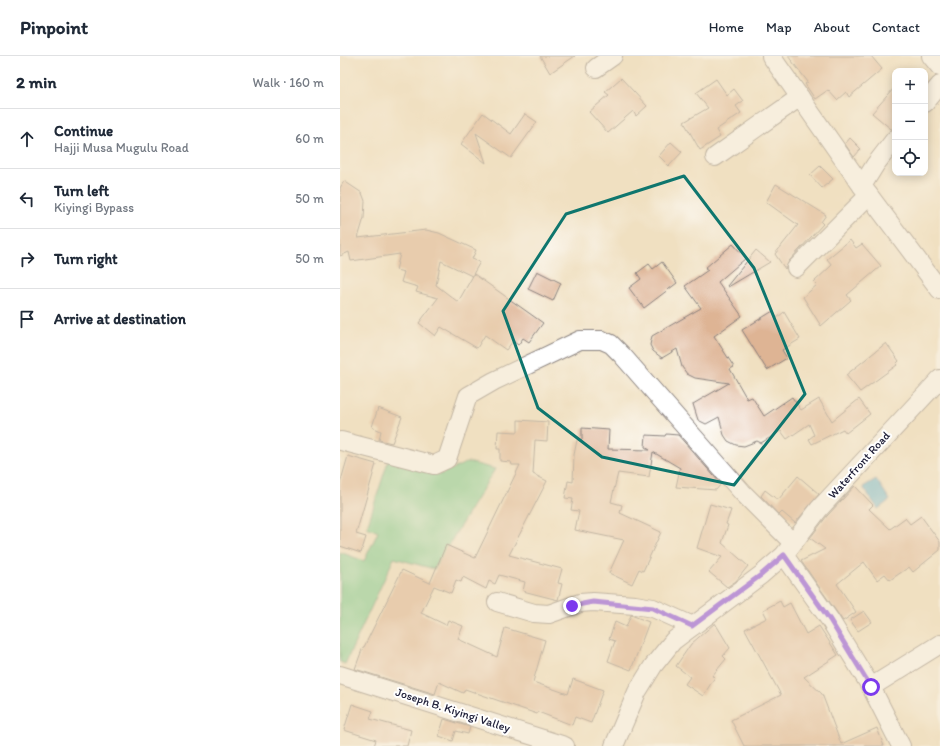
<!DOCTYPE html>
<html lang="en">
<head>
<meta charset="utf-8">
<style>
	:root { --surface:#fff; --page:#f2f2f3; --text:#1f2937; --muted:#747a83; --line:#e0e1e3 }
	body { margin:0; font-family:Itim,sans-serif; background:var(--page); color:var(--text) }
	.controls { position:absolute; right:12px; top:12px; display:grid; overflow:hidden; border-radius:8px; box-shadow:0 2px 10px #0003 }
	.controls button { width:36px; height:36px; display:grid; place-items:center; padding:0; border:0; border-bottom:1px solid var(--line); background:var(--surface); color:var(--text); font:20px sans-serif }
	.stop { position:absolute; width:12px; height:12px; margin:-9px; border:3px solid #7c3aed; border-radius:50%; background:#fff }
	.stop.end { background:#7c3aed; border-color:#fff; box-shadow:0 1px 4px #0008 }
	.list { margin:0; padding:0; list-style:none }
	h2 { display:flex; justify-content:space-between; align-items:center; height:52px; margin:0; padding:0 16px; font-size:17px }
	h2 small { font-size:13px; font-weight:400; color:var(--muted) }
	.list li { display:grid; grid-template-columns:26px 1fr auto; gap:12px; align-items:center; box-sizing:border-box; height:60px; padding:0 16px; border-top:1px solid var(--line) }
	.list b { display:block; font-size:15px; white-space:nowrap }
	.list p { margin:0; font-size:13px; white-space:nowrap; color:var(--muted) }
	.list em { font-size:13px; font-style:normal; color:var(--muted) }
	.icon { flex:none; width:22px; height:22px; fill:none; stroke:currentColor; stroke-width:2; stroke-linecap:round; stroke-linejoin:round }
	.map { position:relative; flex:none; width:600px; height:690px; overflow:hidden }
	header { display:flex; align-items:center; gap:24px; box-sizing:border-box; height:56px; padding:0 20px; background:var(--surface); border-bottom:1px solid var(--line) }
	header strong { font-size:19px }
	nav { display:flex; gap:22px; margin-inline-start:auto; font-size:14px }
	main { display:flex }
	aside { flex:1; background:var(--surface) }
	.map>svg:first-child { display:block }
</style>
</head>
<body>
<header>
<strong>Pinpoint</strong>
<nav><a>Home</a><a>Map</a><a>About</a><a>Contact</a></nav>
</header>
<main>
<aside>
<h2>2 min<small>Walk · 160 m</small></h2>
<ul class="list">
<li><svg class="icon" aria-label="ahead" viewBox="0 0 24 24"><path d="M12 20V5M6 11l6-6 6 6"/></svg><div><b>Continue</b><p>Hajji Musa Mugulu Road</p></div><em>60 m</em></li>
<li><svg class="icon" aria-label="left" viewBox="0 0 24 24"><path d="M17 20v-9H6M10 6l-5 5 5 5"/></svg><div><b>Turn left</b><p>Kiyingi Bypass</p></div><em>50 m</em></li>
<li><svg class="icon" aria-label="right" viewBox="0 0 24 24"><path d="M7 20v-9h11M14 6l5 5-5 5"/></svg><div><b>Turn right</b></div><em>50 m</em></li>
<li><svg class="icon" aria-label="arrive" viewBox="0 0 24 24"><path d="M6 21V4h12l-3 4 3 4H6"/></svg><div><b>Arrive at destination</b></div></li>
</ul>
</aside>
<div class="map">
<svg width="600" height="690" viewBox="0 0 600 690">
	<rect width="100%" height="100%" fill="#fff"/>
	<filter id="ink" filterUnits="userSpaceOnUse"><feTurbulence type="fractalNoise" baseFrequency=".025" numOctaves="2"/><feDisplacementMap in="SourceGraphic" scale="8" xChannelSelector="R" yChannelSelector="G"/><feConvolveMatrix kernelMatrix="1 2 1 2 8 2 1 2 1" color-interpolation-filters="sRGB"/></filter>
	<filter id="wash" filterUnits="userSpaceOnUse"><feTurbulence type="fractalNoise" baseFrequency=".012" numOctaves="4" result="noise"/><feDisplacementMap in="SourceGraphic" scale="16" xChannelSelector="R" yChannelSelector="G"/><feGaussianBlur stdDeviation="0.9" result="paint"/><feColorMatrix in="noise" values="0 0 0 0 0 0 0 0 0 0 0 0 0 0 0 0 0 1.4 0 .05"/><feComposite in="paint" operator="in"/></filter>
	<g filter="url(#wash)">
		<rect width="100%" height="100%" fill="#f0e0c1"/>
		<polygon fill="#79cd91" stroke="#4e7866" points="49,402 99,419 128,406 155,413 94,513 54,502 5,608 0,606 0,496 24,505 38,476 27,471"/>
		<polygon fill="#54b0d2" stroke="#3b6986" points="536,423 550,444 538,453 523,431"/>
		<g id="blocks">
			<g fill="#deb494">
				<polygon points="200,0 235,0 210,17"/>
				<polygon points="448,0 531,0 542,13 509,41 506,36 497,44 488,34 475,43 465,28 468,26"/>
				<polygon points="281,22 307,50 296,60 293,55 268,77 249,56 269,39 265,36"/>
				<polygon points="376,23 387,39 394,33 403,45 396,50 401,57 376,74 380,81 360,94 344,66 368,52 356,37"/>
				<polygon points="555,31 555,73 551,73 532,57"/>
				<polygon points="143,57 171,78 185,58 197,66 171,102 136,77 146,107 121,88"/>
				<polygon points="510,82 521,93 514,101 505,88"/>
				<polygon points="331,86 342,96 329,110 319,100"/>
				<polygon points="480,110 493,123 482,132 470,119"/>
				<polygon points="4,125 22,137 25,145 24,162 18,182 86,174 99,177 136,194 132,203 140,206 132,220 101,205 96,229 118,246 134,218 203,267 189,286 183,282 178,289 173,285 166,294 145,279 137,292 101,271 95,280 79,267 98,242 76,236 78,231 61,226 64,216 56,214 60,198 11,205 9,196 0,200 0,132"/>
				<polygon points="436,128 486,159 481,166 483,168 449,205 445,213 435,198 458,169 426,146"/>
				<polygon points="510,184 516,192 522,188 541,210 507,239 511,244 481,270 463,241 477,229 474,226 492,209 487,203"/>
				<polygon points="393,188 406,202 378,226 402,260 374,280 394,311 390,313 407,343 412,341 424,360 452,341 461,354 479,343 492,365 519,343 530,358 506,377 503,373 472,388 469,383 474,379 469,368 447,383 441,375 421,387 417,385 404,390 396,389 388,385 384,379 379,361 366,368 358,364 353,348 389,327 355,322 347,318 342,311 337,293 322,302 313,295 310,289 312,280 361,252 345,230 368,214 365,212"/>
				<polygon points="416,194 430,206 388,231 387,230"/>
				<polygon points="322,206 337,227 304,252 289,232 301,223 297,217 309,208 313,213"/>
				<polygon points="197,215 221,227 213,245 188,233"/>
				<polygon points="433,255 437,262 444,256 460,283 442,294 447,302 427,314 402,274"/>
				<polygon points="546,287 559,305 556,308 557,309 520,336 506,319"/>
				<polygon points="38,352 62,361 52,387 39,384 41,375 32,371"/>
				<polygon points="178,364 208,366 207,385 195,384 193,418 207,425 169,499 222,513 218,527 222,528 218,544 183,535 185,526 159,519 155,528 149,525 146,533 123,521 121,526 116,524 111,537 94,530 81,557 106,569 108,564 123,570 118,583 157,601 165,572 205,584 193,626 228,638 233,623 263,634 251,667 235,661 232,669 198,656 197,658 125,633 123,637 99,626 95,638 15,613 23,591 24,591 62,514 90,527 106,489 135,502 180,409 172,409 171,406 160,405 160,393 157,393 158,375 178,376"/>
				<polygon points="242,372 269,374 268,393 310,394 305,391 306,379 325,380 326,378 338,379 381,428 376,434 336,431 340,412 313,396 309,421 278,417 271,446 282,449 280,457 321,476 303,515 299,513 292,528 269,517 284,484 235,474 239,455 231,454 233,443 225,442 228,425 233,426 234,399 237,384 242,384"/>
				<polygon points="8,400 36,408 16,478 26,481 21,497 0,490 0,428"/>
				<polygon points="458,420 479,438 455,467 442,456 439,459 421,440 425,434 438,444"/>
				<polygon points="515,430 533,449 529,453 550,473 565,462 570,468 581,460 600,486 600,494 573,516 569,511 550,524 545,518 537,524 524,506 497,528 516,556 503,565 461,505 485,493 470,482 487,460"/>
				<polygon points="370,448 391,454 386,468 388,469 382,487 408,510 396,525 387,531 369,516 382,501 357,492"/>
				<polygon points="440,545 443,551 450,547 466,578 479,570 498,599 464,621 482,638 501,688 537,672 544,690 404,690 391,664 441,639 405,573 427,562 423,554"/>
				<polygon points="524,555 532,566 518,575 510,564"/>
				<polygon points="291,559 309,566 291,614 268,605 275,585 269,583 275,566 286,571"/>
				<polygon points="375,567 390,592 383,600 386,603 372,620 375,621 363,640 345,628 350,621 336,610 351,588"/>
				<polygon points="12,648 33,655 30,663 71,674 67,690 34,690 36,684 4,674"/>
				<polygon points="104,663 130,671 128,678 116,675 113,685 99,680"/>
			</g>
		</g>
	</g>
	<g filter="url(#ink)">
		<use href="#blocks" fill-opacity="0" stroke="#89817e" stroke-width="1"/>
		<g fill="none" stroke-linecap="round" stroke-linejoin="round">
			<g stroke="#89817e" stroke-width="20">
				<g id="minor">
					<polyline points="431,0 522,130 600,234"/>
					<polyline points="591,0 600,11"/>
					<polyline points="256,12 273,0"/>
					<polyline points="585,47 600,29"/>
					<polyline points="375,101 460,41"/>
					<polyline points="522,130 535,109 555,83"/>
					<polyline points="456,212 529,139"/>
					<polyline points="1,385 94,409 107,403 128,340 154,325 240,284 262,284 271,288 282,299 402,436 452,486"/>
					<polyline points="444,499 490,564 531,631 561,690"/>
					<polyline points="157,546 194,557 209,558 240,547 253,546 295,549 313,552 353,570"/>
					<polyline points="0,619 225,690"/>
					<polyline points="531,631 600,588"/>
					<polyline points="274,690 297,636 313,610 333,585 421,519 444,499 479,453 600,323"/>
				</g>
			</g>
			<use href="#minor" stroke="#fff" stroke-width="18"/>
		</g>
	</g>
	<g fill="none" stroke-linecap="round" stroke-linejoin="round" filter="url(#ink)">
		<polyline stroke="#7c3aed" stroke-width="5" points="232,550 253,546 313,552 352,570 421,519 444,499 490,564 531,631"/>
	</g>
	<path d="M0 0H600V690H0ZM344,120L414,212L465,338L394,429L262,401L198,352L163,255L226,158Z" fill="#f0e0c1" fill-opacity=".55" fill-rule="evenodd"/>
	<path fill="none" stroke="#0f766e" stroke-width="3" stroke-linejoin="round" d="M344,120L414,212L465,338L394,429L262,401L198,352L163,255L226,158Z"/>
	<g text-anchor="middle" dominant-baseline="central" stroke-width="4" stroke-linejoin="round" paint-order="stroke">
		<g font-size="12" fill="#22223b" stroke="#fff">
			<text transform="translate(519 409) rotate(-48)">Waterfront Road</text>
			<text transform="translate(113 654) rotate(18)">Joseph B. Kiyingi Valley</text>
		</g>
	</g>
</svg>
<div class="controls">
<button>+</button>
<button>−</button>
<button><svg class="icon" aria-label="locate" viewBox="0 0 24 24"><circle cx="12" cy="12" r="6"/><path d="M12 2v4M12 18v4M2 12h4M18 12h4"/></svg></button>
</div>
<div class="stop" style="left:531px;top:631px"></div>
<div class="stop end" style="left:232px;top:550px"></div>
</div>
</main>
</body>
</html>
